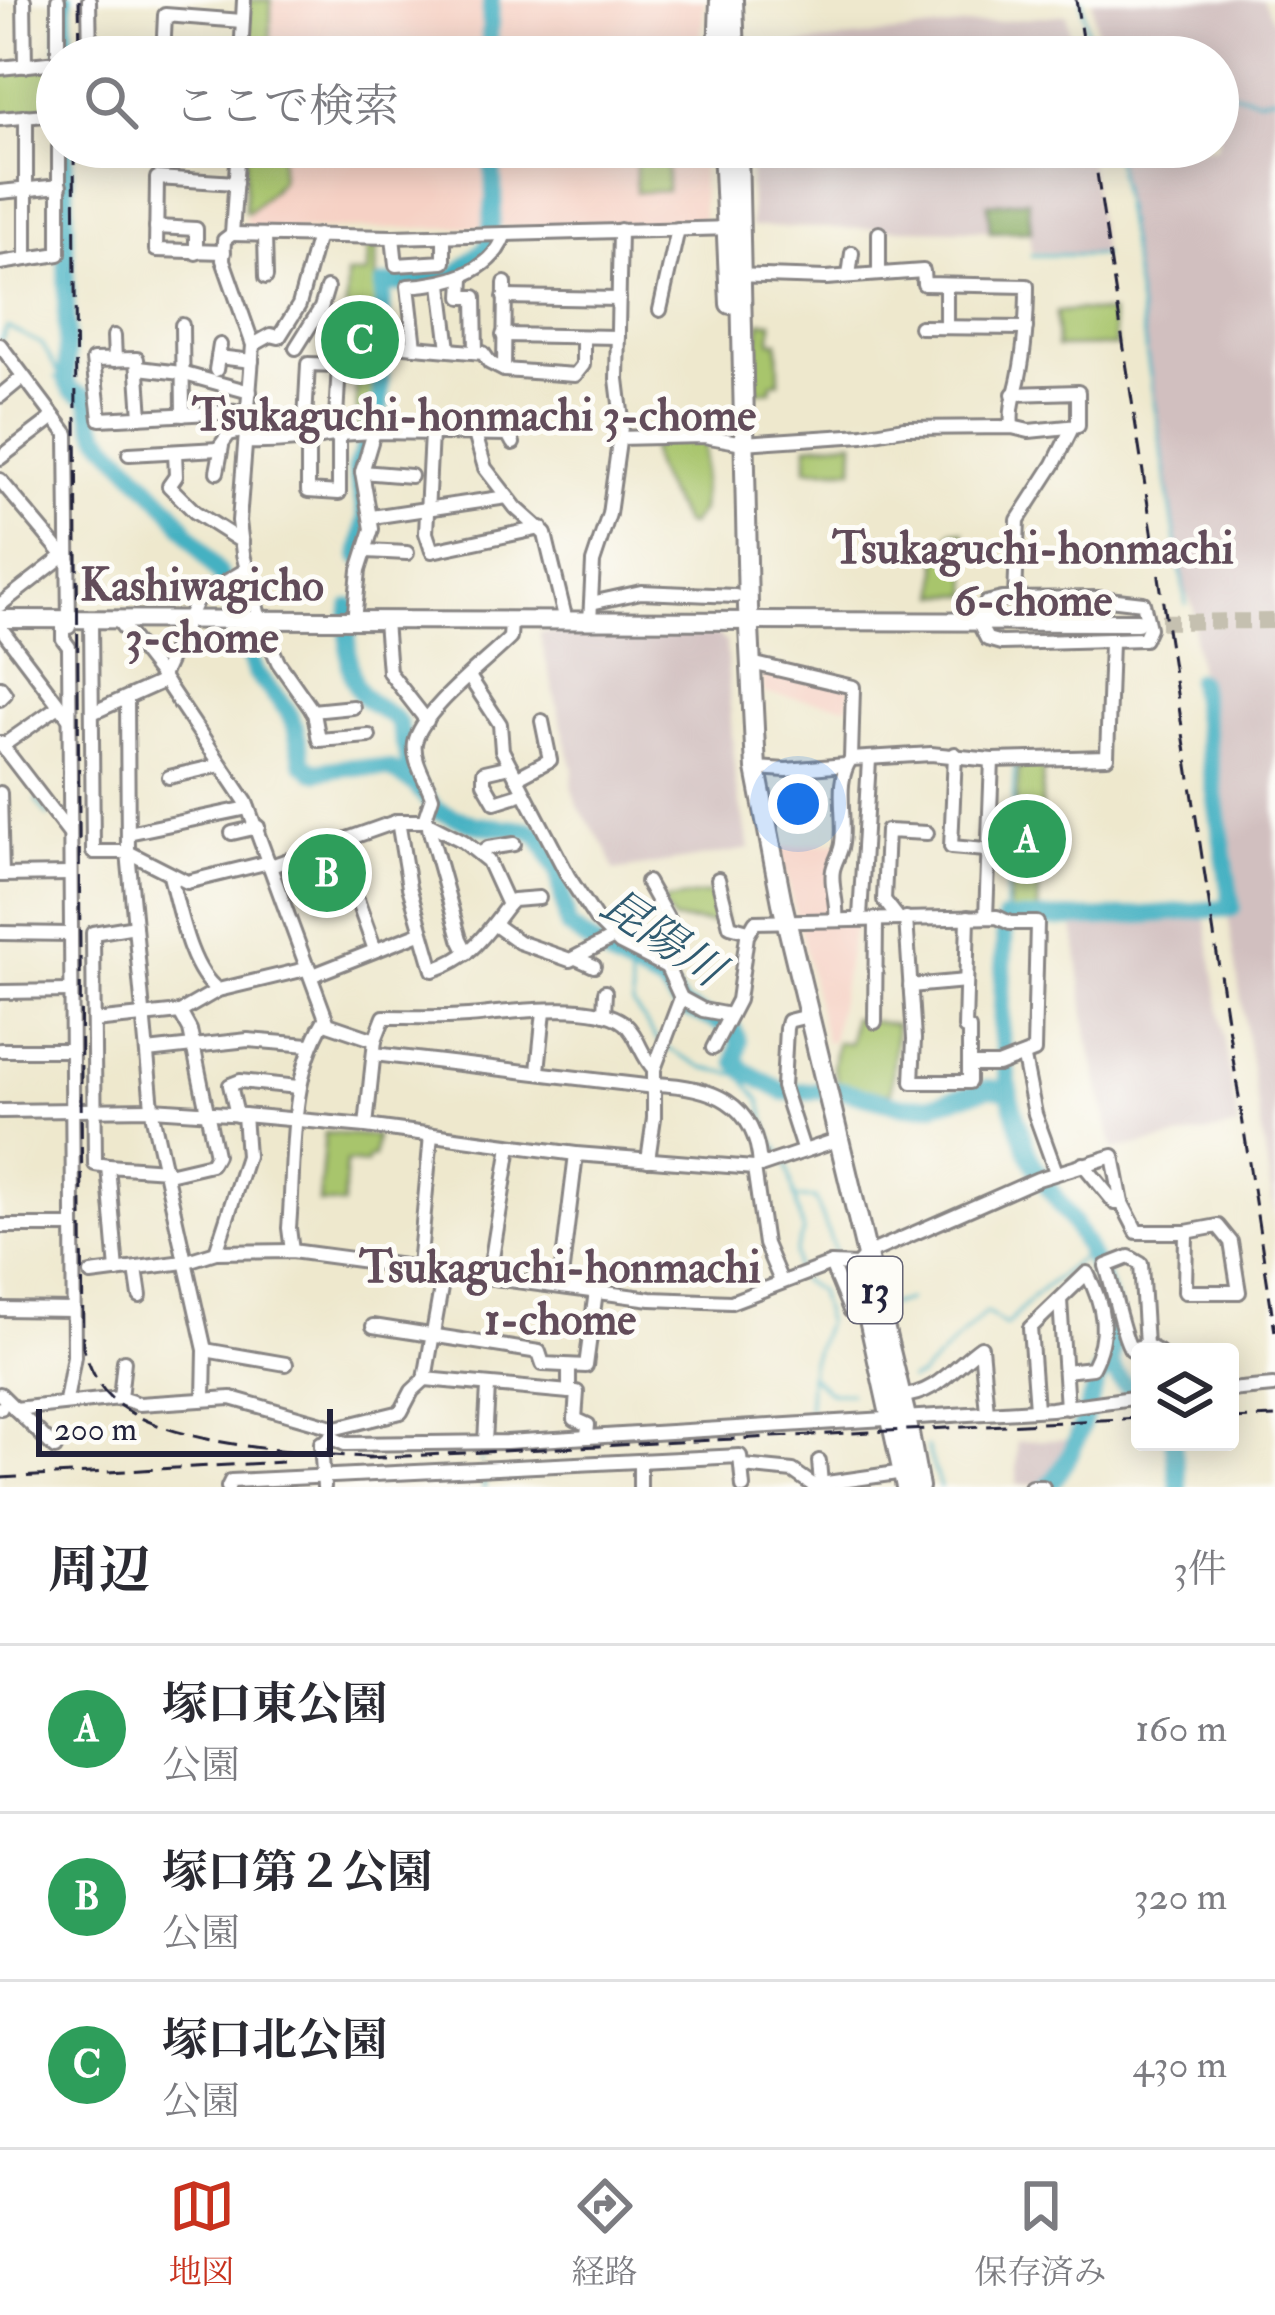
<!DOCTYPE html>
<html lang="ja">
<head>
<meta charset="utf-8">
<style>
	:root { --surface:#fff; --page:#f2f2f3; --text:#2b2b33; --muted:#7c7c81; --line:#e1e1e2; --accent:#c8321e }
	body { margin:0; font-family:"IM FELL Double Pica","Noto Serif JP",serif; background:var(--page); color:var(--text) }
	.controls { position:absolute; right:36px; bottom:36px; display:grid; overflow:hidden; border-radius:12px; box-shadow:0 6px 30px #0003 }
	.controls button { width:108px; height:108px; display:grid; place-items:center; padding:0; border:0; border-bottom:3px solid var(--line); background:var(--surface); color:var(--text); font:60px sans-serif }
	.scale { position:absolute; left:36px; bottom:30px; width:297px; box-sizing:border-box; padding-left:12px; border:6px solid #22223b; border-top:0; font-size:33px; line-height:42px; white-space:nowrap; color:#22223b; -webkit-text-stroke:9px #fdfcf7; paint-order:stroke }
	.you { position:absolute; left:798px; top:804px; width:42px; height:42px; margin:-30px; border:9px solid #fff; border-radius:50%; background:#1a73e8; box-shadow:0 0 0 18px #1a73e833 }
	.badge { display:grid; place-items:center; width:78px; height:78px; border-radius:50%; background:var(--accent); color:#fff; font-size:39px; font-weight:700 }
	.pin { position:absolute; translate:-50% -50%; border:6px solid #fff; box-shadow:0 3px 12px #0006 }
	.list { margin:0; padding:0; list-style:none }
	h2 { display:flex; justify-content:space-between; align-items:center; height:156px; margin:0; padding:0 48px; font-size:51px }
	h2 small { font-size:39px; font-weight:400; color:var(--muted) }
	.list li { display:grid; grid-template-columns:78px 1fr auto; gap:36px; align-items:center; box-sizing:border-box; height:168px; padding:0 48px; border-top:3px solid var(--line) }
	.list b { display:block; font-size:45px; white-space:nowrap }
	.list p { margin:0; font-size:39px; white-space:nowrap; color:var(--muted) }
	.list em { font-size:39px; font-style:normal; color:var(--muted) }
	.icon { flex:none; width:66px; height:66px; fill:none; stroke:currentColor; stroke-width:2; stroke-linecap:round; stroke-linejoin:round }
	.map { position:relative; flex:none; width:1275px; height:1487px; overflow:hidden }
	.search { position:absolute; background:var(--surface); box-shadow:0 6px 30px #0003; left:36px; right:36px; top:36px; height:132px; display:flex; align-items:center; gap:30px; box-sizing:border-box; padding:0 42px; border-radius:66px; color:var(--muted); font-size:45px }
	.sheet { height:660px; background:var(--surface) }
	nav { display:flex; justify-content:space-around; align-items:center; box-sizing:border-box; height:168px; border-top:3px solid var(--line); background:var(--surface); font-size:33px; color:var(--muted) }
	nav a { display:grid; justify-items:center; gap:6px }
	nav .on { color:var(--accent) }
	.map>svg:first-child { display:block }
</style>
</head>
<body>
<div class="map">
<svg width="1275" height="1487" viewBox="0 0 1275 1487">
	<rect width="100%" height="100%" fill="#fdfcf7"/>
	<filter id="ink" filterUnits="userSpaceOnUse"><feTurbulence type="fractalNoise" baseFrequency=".00833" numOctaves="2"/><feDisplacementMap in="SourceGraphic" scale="24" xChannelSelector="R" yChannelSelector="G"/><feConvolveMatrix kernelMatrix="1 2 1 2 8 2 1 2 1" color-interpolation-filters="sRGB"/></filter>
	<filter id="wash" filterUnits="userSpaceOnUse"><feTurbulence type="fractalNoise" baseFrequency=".004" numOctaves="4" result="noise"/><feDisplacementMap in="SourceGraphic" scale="48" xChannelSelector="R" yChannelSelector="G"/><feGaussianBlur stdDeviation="2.7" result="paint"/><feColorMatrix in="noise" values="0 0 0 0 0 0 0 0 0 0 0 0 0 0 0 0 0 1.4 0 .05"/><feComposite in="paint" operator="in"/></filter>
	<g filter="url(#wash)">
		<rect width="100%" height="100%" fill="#eee8cd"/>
		<g fill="#f6d1c5">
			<polygon points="273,0 705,0 698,57 272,57"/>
			<polygon points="282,147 701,147 703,220 662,221 646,225 256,230 243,219 282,183"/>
			<polygon points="763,666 850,686 848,706 763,693"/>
			<polygon points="840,842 834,916 796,917 780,848"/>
			<polygon points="855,922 832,1041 826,1042 799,923"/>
		</g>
		<g fill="#d1bfbf">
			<polygon points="1092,0 1263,0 1275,23 1275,1217 1228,915 1236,907 1194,641 1194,609 1185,590 1115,147 1218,147 1218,57 1101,57"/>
			<polygon points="1067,14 1073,57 748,57 748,50"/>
			<polygon points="750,147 1087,147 1103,254 1031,252 1030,231 751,227"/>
			<polygon points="539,632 718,634 726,642 735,782 750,849 614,871 606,848 577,805 572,789 573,770"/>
			<polygon points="1205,914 1238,1127 1113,1150 1088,1038 1073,920"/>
			<polygon points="1073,1439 1062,1470 1044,1484 1017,1485 1017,1441"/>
		</g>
		<g fill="#a8c56c" stroke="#657454" stroke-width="3">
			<polygon points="249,0 271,0 270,57 248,57"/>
			<polygon points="55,66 52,109 0,115 0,71"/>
			<polygon points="246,147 281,147 281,181 249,212 245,212"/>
			<polygon points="636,147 667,147 667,191 636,192"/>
			<polygon points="377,246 374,416 369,426 358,427 355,376 344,375 347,274 367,274 367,247"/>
			<polygon points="1078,310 1111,313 1116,346 1057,347 1056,312"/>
			<polygon points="760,322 772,322 771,342 778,342 779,382 772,383 771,391 753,392"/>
			<path d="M652,439L705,440L701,511L690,525L684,524C671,496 647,470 652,439Z"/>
			<polygon points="854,441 853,469 807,469 807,445"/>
			<polygon points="952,531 964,532 970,595 938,595 938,557"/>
			<polygon points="1019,764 1043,764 1038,914 1009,914"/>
			<polygon points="335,847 354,898 320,905 308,868 280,877 276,869"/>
			<polygon points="717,892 725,924 673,920 661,901"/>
			<polygon points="853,1018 896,1025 891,1094 839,1084 833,1067 837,1042 850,1043"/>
			<polygon points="325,1133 376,1136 374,1157 368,1158 366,1164 346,1162 343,1205 319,1203"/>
		</g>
		<polygon fill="#86aa60" stroke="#54664e" stroke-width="3" points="1028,200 1031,231 990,232 988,204"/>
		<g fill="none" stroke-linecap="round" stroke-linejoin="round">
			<g stroke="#45b1c2" stroke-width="3">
				<polyline points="1082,0 1091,57"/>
				<polyline points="1218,89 1258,99 1275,96"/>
				<polyline points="1114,147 1186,604"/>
				<polyline points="1031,255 1103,255"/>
				<polyline points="1,340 7,327 42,344 60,376 56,378 71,390"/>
				<polyline points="36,800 48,816"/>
				<polyline points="1005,916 1015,765"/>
				<polyline points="629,967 633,1005 658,1041"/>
				<polyline points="665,1047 705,1068 740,1075 760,1100 770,1136 781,1152"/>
				<polyline points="786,1161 803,1232 795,1253 796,1273"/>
				<polyline points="798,1198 815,1198 839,1262"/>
				<polyline points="801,1280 818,1291 826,1322 811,1364 808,1417"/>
				<polyline points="890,1305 908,1300"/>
				<polyline points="810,1376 831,1393 850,1393"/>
				<polyline points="910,1380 920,1376 986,1312 1006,1326 1035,1295 1084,1256"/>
				<polyline points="927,1447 940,1487"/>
				<polyline points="481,1460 481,1462"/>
				<polyline points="484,1471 484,1487"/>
			</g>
			<g stroke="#45b1c2" stroke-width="18">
				<polyline points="64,0 65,57"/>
				<polyline points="489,57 491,0"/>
				<path d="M65,147L67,383L71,390L88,398L93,423L100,436L171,510L220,575L255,672L287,710L295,727L303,763L314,772L349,767L390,769L415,784L437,811L477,825L529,830L539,836L558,872L568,926L613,959L665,985L682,1007L733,1028L739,1042L736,1061L745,1071L784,1092L841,1090L903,1106L931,1105L990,1088L1008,1091C1016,1114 1021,1138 1032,1161C1044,1184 1060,1202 1073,1223C1089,1249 1102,1279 1111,1308C1127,1355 1087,1358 1140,1397"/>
				<polyline points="359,556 366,517 356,468 380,407 383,285 454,277 489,245 494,199 492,147"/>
				<path d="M350,607C347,634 344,680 366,699C377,708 388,712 398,722L415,784"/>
				<polyline points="1010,1094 1001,1032 1005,919 1103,918 1232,908 1198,681"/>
				<polyline points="1173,1442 1179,1487"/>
				<path d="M1047,1487C1083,1452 1085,1397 1109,1355"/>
			</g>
		</g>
	</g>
	<g filter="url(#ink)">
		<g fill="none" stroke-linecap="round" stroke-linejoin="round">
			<polyline stroke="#c5c0b0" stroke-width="16" stroke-dasharray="16 8" stroke-linecap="butt" points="1137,622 1275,621"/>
			<g stroke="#888584" stroke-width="18">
				<g id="street">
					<polyline points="24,0 25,66"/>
					<polyline points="58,0 58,57"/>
					<polyline points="89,0 90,57"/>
					<polyline points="163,57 165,15 242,21"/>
					<polyline points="241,57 244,0"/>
					<polyline points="0,68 57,62"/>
					<polyline points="26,116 26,259"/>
					<polyline points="0,119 57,114"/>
					<polyline points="238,147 232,234 224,240 223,260 253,345 239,521 243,554 260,620 278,662 314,713 319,740 369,736"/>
					<polyline points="0,192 60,186"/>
					<polyline points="156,227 196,229 196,253"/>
					<polyline points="232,234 393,237 733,228"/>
					<polyline points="265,235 266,277"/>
					<polyline points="393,237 396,265 444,262 444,236"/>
					<polyline points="224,252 156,250 157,178 236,183"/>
					<polyline points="0,263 59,254 59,147"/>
					<polyline points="879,271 879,233"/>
					<path d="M735,275L826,278L923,271L924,284L1027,286C1027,316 1025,348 1019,377C1015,396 1010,407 1012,427"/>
					<polyline points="849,276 852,253"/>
					<polyline points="463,278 462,297 475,297 476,352"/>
					<polyline points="505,283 504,370 575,375 583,365 583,337"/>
					<polyline points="441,284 449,349"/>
					<polyline points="946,285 946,326"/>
					<polyline points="504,297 619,299"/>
					<polyline points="660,310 678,229"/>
					<polyline points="182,325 183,415"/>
					<polyline points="920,327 1026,328"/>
					<polyline points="503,335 618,337"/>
					<polyline points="114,336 115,360"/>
					<polyline points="387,344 415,347"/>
					<polyline points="0,345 67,434 69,627"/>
					<polyline points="253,345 271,335 279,337 299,305 318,235"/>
					<polyline points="296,348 321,308 327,288"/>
					<polyline points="218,357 252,361"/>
					<polyline points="139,368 181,373 250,392"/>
					<polyline points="216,370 220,345"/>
					<path d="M504,370L490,363L483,353L415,347L408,286C444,284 492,274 505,234"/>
					<polyline points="0,396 23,377"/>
					<polyline points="141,417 137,359 93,360 100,419 248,411"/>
					<polyline points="472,424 485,468 516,508 545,534 566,621"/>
					<polyline points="431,433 426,533 432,551 541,528"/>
					<polyline points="339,434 374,432"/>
					<polyline points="618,438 704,436 743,443 863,435 904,428 1012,427 1029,431 1078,426 1078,392 1013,394"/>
					<polyline points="304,440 308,364 339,365 335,435"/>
					<path d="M246,442C278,443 307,440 339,434V493L308,491V440"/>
					<polyline points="175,452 176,476 169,486 195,512 242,542"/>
					<polyline points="129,454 218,449 229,434 247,430"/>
					<polyline points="0,458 54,417"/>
					<polyline points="217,472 222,446"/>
					<polyline points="362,472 411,476"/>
					<polyline points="0,480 69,562"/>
					<polyline points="372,517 507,497"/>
					<polyline points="367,551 407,553"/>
					<polygon points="1100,598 1143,603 1149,628 1144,639 1001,643 987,639 978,622 986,603 1002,599"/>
					<polyline points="1015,599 1018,520 1054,464 1072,428"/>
					<polyline points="591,603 641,592 735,596"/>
					<polyline points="0,605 63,556"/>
					<polyline points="63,619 63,639 69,647 74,1356 66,1401"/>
					<polyline points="91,619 93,852 128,852 187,882 269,862"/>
					<polyline points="117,619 163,678 246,802 328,1024 375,1040"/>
					<polyline points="354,621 359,570 372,529 362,472 374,432 508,434 513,443"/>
					<polyline points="385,621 389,672 427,721"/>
					<polyline points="590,622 593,562 609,514 622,420 617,379 620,230"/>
					<polyline points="0,627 68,717"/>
					<polyline points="751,663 853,687 851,759"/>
					<polyline points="470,678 500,724 502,750 568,876 596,919 620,943 667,967"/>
					<polyline points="0,687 5,694 0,699"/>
					<polyline points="127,698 128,852 153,1118 205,1350 204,1399"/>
					<polyline points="312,711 353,707"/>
					<polyline points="92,713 159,683 197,599 246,570"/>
					<polyline points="0,743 69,833"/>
					<polyline points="2,746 59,706"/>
					<polyline points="955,754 951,847 986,850"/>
					<polyline points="510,766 484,772 484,783 495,802 524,793"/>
					<polyline points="756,768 786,770 846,765"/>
					<polyline points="169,777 221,765"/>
					<polyline points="516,778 550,760 542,721"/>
					<polyline points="0,793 2,875"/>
					<path d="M398,821L409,887L433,970C472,957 484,936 508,905L488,861L463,841L424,821"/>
					<polyline points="429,828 460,939 467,953"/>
					<polyline points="128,833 248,808"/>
					<polyline points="232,833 258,827"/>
					<polyline points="336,841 375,950"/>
					<polyline points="480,854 488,848 514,844"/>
					<path d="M271,866L398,821H424L432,797C427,781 412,761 415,743C421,711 486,662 510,638L511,621"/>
					<polyline points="0,875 70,874"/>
					<path d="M170,876C179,909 190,971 218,990"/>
					<polyline points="718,879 730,926 748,931"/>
					<polyline points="647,882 670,923 667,967 681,998 703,1010 730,1015"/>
					<polyline points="508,905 513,900 539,898"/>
					<polyline points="860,917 869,760"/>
					<polyline points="986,917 992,760"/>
					<path d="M836,918C838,902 830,885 833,870C835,860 841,853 842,843C846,816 834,781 851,759L931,754L992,760L1107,757L1111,642"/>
					<polyline points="898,918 884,900 887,831 927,833"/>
					<polyline points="906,918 914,1039 912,1082 969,1082 969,1029 965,1028 968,917"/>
					<polyline points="495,925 519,942 570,960 614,937"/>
					<polyline points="0,933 71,934"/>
					<polyline points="576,958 594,966"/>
					<polyline points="313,975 420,933"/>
					<polyline points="910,986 966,981"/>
					<polyline points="0,992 71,991"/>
					<polyline points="180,1012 218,990 310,968"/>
					<polyline points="604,1014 605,992"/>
					<polyline points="800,1018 788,1021 786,1028 783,1087 803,1149"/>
					<polyline points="94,1021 180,1012 190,1030 216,1155 211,1164 168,1174"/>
					<polyline points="875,1022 876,919"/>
					<polyline points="713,1048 738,1000 747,936 755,922 997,917 1010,923 1037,923 1034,1051 998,1065 970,1065"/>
					<polyline points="0,1050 71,1050"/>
					<polyline points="147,1051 248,1040 309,1045"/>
					<polyline points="374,1054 654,1087"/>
					<polyline points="1024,1058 1035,1114 1056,1172"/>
					<polyline points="538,1071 544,1011"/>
					<path d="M654,1084C711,1086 756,1101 760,1166"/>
					<polyline points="0,1111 152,1109 244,1115 366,1126 576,1154 754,1168 840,1139"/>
					<polyline points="237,1115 230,1085 240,1081 298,1087"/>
					<path d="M366,1126L375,1040L384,1017C412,1017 440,1018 468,1016C504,1013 594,999 624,1023C638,1035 641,1056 654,1069"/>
					<polyline points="648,1160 654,1118 654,1069 681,998"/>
					<polyline points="1083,1164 1115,1203 1122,1203"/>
					<polyline points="108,1166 95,1164 93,933 135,926"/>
					<polyline points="754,1168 765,1244 781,1281"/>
					<polyline points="0,1226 72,1226"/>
					<path d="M292,1251L289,1228C295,1157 288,1080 325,1019"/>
					<polyline points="216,1252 247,1156 244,1115"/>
					<polyline points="831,1264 850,1310 867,1308"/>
					<polyline points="419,1267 431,1135"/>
					<polyline points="136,1269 140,1296"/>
					<polyline points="117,1271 108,1166 167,1170"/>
					<polyline points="91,1274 184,1262 216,1252 292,1251 651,1299 731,1302 831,1264 857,1265 867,1254 1038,1179 1113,1156 1122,1203 1137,1232 1186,1232 1218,1226 1231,1242 1239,1292 1185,1292 1186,1232"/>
					<polyline points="489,1277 510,1146"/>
					<polyline points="560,1286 576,1154"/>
					<polyline points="1060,1300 1067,1408"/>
					<polyline points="0,1309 73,1310"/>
					<polyline points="373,1326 539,1352 543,1364 586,1366 596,1291"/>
					<path d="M1146,1345L1141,1264L1129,1257L1106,1266C1112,1284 1124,1341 1131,1349L1146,1345L1159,1352"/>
					<polyline points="205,1350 286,1364"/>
					<polyline points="569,1367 569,1392 577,1392 575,1419 588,1425 587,1436"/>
					<polyline points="425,1379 569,1392"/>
					<polyline points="1230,1390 1273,1386"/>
					<polyline points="0,1394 55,1448"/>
					<path d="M900,1396C936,1395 954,1366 981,1347L987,1412"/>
					<polyline points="120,1398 124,1361"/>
					<polyline points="0,1408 1,1408"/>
					<polyline points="15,1409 120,1398 139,1404 231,1398 336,1428 401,1412 412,1391 425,1379 444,1271"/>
					<path d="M1036,1409L1030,1328L1087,1273C1104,1306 1110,1334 1092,1368L1065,1371"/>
					<polyline points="485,1442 488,1387"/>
					<polyline points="321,1443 324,1487"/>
					<polyline points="321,1446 330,1437 345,1444 506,1442 1051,1409 1140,1397"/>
					<polyline points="819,1461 821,1484"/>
					<polyline points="640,1462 640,1487"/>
					<polyline points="743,1466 793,1471 813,1485 904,1472"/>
					<polyline points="228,1487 231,1481 740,1456 743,1487"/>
					<polyline points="1031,1487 1043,1487"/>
				</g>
			</g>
			<g stroke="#888584" stroke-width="22">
				<polyline id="secondary" points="0,619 1137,622"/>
			</g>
			<g stroke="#888584" stroke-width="24">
				<g id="primary">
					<polyline points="733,0 735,57"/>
					<polyline points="718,57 720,0"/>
					<polyline points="723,147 730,304"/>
					<polyline points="738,147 748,607 756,769 782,903 906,1417 919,1487"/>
					<polyline points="860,1279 906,1487"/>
				</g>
			</g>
			<use href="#street" stroke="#fff" stroke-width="12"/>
			<use href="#secondary" stroke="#fff" stroke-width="16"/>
			<use href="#primary" stroke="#fff" stroke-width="18"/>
			<g stroke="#22223b" stroke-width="3" stroke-dasharray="18 9" stroke-linecap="butt">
				<polyline points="79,0 80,57"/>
				<polyline points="1076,0 1085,57"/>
				<path d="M74,147L83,1346C90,1371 101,1393 122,1407C180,1448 315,1454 385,1458"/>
				<polyline points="1093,147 1275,1332"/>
				<polyline points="1230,1419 1275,1417"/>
				<polyline points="367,1458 1140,1418"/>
				<polyline points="0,1478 283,1462"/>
			</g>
		</g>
	</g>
	<g text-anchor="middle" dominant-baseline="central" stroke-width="10" stroke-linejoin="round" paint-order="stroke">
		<rect fill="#fdfcf7" stroke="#646373" stroke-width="3" x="848" y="1257" width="54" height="66" rx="9"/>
		<g font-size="39" font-weight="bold" fill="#22223b">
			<text x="875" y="1290">13</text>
		</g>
		<g font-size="45" font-weight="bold" fill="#624c5a" stroke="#fdfcf7">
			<text x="474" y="416">Tsukaguchi-honmachi 3-chome</text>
			<text x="1033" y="549">Tsukaguchi-honmachi<tspan x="1033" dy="52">6-chome</tspan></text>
			<text x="202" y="586">Kashiwagicho<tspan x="202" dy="52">3-chome</tspan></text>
			<text x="560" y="1268">Tsukaguchi-honmachi<tspan x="560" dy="52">1-chome</tspan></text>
		</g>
		<g font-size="45" font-style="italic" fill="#305b71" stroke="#fdfcf7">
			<text transform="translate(662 938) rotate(34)">昆陽川</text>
		</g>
	</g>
</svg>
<div class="controls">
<button><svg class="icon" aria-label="layers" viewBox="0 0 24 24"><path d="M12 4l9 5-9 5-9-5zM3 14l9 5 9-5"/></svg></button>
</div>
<div class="scale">200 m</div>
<div class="you"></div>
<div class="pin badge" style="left:1027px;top:839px;background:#2e9e5b">A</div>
<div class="pin badge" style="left:327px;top:873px;background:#2e9e5b">B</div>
<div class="pin badge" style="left:360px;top:340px;background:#2e9e5b">C</div>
<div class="search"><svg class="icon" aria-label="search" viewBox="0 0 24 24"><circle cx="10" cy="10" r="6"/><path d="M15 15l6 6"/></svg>ここで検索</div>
</div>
<section class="sheet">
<h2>周辺<small>3件</small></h2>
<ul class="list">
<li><span class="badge" style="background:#2e9e5b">A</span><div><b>塚口東公園</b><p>公園</p></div><em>160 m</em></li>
<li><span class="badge" style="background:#2e9e5b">B</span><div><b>塚口第２公園</b><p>公園</p></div><em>320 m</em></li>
<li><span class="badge" style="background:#2e9e5b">C</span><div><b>塚口北公園</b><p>公園</p></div><em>430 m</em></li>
</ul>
</section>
<nav>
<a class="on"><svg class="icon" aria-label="map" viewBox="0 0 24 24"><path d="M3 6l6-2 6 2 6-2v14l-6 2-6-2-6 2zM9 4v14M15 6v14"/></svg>地図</a>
<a><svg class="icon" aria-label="directions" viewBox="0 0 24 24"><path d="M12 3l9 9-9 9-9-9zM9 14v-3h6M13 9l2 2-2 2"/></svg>経路</a>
<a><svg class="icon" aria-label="saved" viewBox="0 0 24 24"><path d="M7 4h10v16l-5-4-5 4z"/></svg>保存済み</a>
</nav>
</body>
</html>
